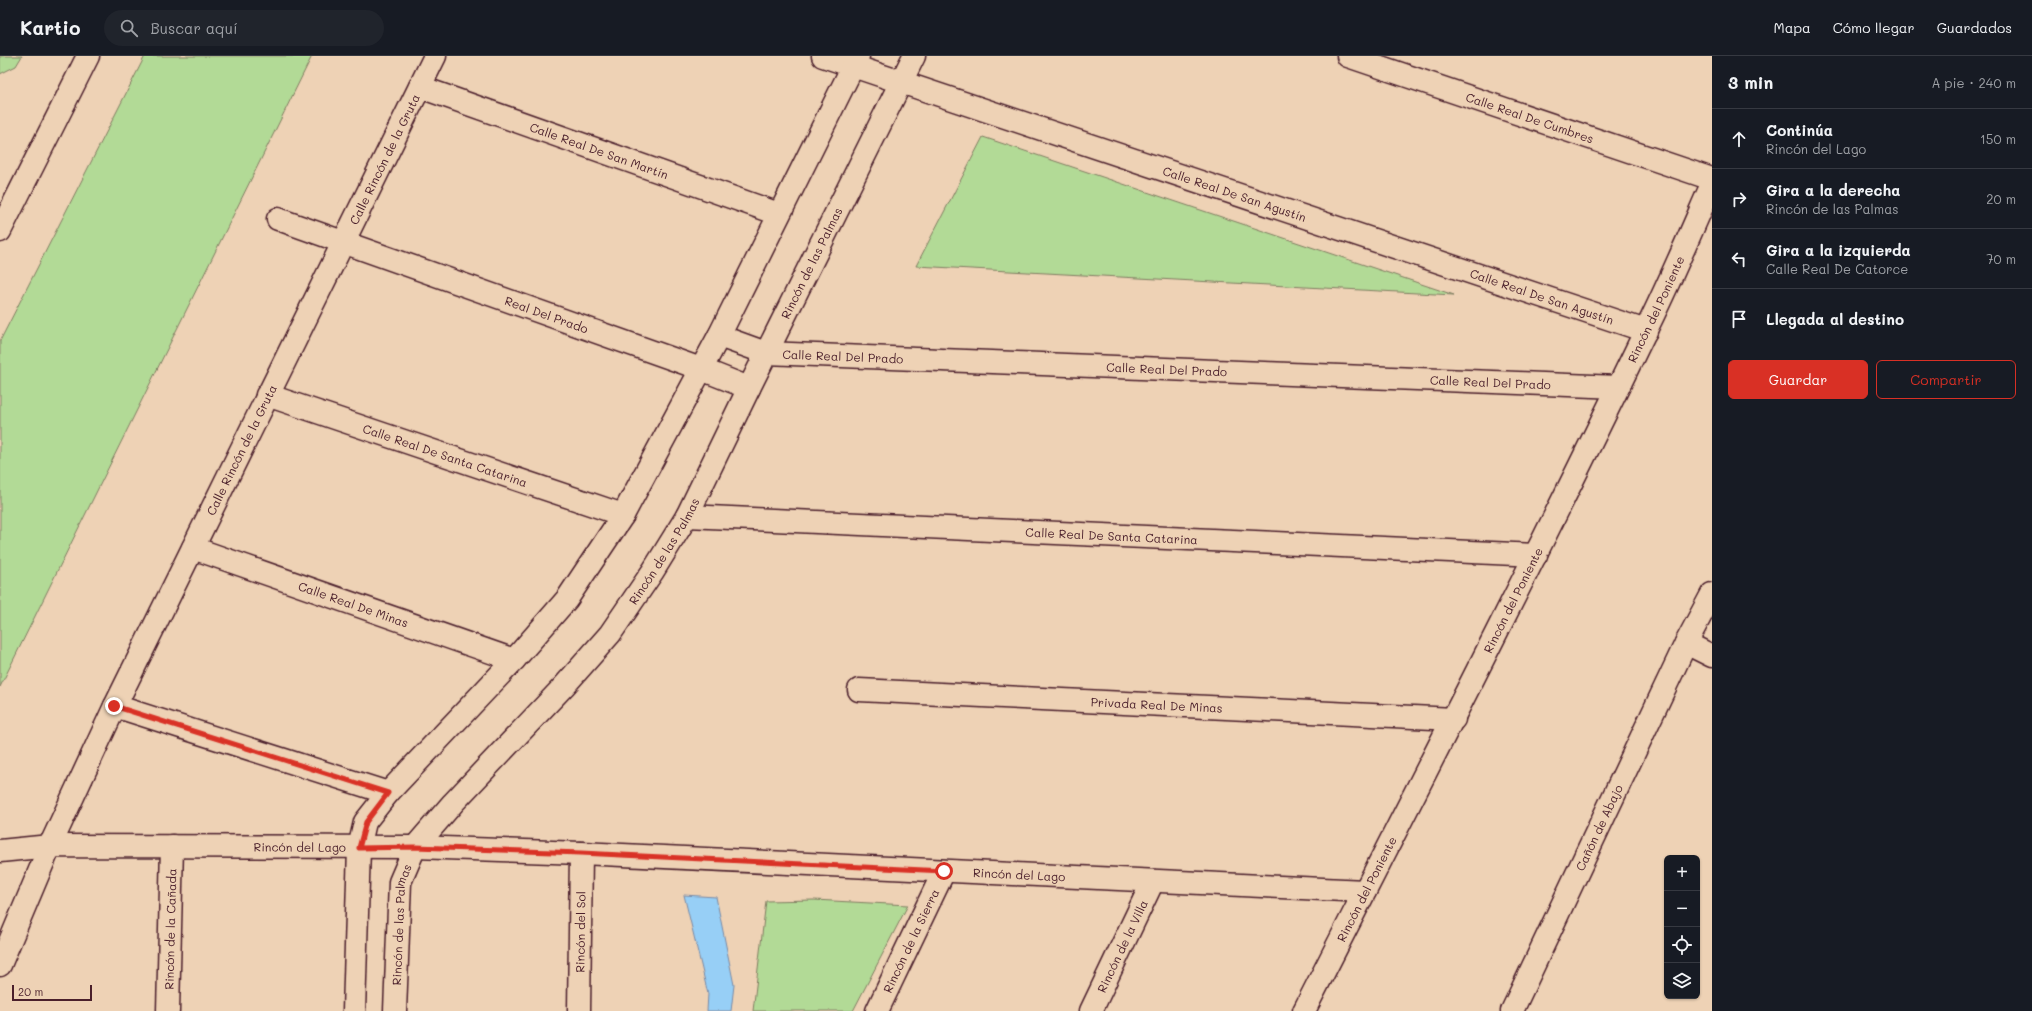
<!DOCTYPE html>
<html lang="es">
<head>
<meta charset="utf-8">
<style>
	:root { --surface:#171b24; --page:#20242c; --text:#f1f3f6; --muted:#9ea1a6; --line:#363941; --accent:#d93025 }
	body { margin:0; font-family:Mali,sans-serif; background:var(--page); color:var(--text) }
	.controls { position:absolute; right:12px; bottom:12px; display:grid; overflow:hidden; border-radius:6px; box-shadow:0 1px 3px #0004 }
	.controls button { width:36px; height:36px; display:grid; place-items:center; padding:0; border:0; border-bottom:1px solid var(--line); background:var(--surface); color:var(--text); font:20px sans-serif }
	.scale { position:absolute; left:12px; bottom:10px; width:80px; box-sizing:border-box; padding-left:4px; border:2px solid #4a1f2b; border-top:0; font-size:11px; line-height:14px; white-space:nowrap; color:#4a1f2b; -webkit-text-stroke:3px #eed2b5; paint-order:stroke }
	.stop { position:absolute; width:12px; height:12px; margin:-9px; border:3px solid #d93025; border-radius:50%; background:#fff }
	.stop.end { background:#d93025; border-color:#fff; box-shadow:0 1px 4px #0008 }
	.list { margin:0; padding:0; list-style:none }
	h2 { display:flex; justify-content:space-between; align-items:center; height:52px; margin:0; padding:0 16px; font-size:17px }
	h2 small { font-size:13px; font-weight:400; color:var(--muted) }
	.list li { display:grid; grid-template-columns:26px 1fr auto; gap:12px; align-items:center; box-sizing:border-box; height:60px; padding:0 16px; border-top:1px solid var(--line) }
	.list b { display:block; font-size:15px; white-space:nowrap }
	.list p { margin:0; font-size:13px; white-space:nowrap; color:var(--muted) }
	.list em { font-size:13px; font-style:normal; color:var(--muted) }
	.actions { display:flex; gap:8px; padding:12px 16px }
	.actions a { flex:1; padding:9px 0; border:1px solid var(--accent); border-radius:6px; text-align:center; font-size:14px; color:var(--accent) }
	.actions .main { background:var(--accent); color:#fff }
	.icon { flex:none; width:22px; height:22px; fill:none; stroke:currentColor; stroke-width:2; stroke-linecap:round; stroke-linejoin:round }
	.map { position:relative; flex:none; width:1712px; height:955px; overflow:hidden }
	header { display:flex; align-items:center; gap:24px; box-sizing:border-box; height:56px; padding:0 20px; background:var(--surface); border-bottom:1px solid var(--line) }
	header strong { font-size:19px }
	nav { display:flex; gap:22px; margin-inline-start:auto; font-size:14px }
	.search { width:280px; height:36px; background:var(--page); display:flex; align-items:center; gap:10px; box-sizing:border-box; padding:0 14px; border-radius:22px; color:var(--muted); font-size:15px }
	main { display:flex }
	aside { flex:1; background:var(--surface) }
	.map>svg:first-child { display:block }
</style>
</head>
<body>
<header>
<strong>Kartio</strong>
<div class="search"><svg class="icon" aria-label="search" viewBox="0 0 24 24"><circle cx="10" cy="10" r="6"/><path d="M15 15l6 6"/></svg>Buscar aquí</div>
<nav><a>Mapa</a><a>Cómo llegar</a><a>Guardados</a></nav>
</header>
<main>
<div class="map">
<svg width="1712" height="955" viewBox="0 0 1712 955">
	<rect width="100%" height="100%" fill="#eed2b5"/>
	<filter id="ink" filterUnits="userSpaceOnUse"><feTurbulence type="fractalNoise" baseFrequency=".025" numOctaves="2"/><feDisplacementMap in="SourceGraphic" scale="8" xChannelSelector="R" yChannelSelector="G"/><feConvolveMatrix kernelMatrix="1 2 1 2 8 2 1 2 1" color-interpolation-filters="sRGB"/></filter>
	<g filter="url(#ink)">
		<g fill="#b2da96" stroke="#7e7c60">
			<polygon points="0,0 22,0 16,10 0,18"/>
			<polygon points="145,0 312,0 0,631 0,285"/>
			<polygon points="983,81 1454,239 916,210"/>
			<polygon points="814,844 908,849 853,955 753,955 766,845"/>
		</g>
		<polygon fill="#97cff6" stroke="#7889a5" points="684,839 716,841 734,929 731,955 707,955 708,938"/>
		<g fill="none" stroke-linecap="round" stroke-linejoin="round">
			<g stroke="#4a1f2b" stroke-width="25">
				<g id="minor">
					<path id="s1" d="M823,0L1646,275"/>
					<path id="s2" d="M1348,0L1712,123"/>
					<path id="s3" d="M420,31L779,158"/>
					<path id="s4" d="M278,163L701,313L749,332"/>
					<polyline points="0,175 88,0"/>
					<path id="s5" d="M719,280L766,297L1618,331"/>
					<path id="s6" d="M267,339L623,459"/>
					<path id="s7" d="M687,460L1536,499"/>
					<path id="s8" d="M193,492L514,604"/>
					<polyline points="1686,587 1712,600"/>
					<path id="s9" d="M859,634L1454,663"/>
					<polyline points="115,650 388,737"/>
					<path id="s10" d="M0,795L50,790L415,791L581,797L1365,835"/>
					<path id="s11" d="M0,909L50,790L115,650L435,0"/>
					<path id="s12" d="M168,955L172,790"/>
					<polyline points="354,955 359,792 365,766 388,737 514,604 567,543 623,459 719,280 858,0"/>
					<path id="s13" d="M395,955L400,826L415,791L453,747L564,630L610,578L653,515L687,460L749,332L914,0"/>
					<path id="s14" d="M579,955L581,797"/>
					<path id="s15" d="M877,955L944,815"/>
					<path id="s16" d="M1091,955L1153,825"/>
					<path id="s17" d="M1304,955C1419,729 1535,504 1645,276C1669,228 1690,178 1712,128"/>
					<path id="s18" d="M1512,955L1686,587L1712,538"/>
				</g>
			</g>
			<use href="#minor" stroke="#eed2b5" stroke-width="22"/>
		</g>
	</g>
	<g fill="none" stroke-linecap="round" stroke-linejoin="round" filter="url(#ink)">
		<polyline stroke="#d93025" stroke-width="5" points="114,650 388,737 366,766 359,792 415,791 581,797 944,815"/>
	</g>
	<g text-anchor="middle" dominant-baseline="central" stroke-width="3" stroke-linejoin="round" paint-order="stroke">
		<g font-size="12" fill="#4a1f2b" stroke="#eed2b5">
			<text stroke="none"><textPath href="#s2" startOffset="192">Calle Real De Cumbres</textPath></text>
			<text stroke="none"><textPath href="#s3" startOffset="190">Calle Real De San Martín</textPath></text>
			<text stroke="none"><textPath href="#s11" startOffset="893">Calle Rincón de la Gruta</textPath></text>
			<text stroke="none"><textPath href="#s1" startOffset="434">Calle Real De San Agustín</textPath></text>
			<text stroke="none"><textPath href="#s13" startOffset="879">Rincón de las Palmas</textPath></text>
			<text stroke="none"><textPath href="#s1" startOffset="758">Calle Real De San Agustín</textPath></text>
			<text stroke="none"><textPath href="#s17" startOffset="785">Rincón del Poniente</textPath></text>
			<text stroke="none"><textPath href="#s4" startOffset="285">Real Del Prado</textPath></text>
			<text stroke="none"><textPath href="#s5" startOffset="127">Calle Real Del Prado</textPath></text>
			<text stroke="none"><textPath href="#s5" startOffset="451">Calle Real Del Prado</textPath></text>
			<text stroke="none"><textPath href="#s5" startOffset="775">Calle Real Del Prado</textPath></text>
			<text stroke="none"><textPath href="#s11" startOffset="569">Calle Rincón de la Gruta</textPath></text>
			<text stroke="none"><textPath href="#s6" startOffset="188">Calle Real De Santa Catarina</textPath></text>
			<text stroke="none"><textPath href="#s7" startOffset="425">Calle Real De Santa Catarina</textPath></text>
			<text stroke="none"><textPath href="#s13" startOffset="555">Rincón de las Palmas</textPath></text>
			<text stroke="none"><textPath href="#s17" startOffset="461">Rincón del Poniente</textPath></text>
			<text stroke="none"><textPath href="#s8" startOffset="170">Calle Real De Minas</textPath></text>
			<text stroke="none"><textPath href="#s9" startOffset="298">Privada Real De Minas</textPath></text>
			<text stroke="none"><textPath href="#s18" startOffset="203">Cañón de Abajo</textPath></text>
			<text stroke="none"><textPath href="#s10" startOffset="300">Rincón del Lago</textPath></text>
			<text stroke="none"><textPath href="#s10" startOffset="1020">Rincón del Lago</textPath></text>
			<text stroke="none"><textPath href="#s17" startOffset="137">Rincón del Poniente</textPath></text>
			<text stroke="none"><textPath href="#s13" startOffset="87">Rincón de las Palmas</textPath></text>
			<text stroke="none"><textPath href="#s12" startOffset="82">Rincón de la Cañada</textPath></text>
			<text stroke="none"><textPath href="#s14" startOffset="79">Rincón del Sol</textPath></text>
			<text stroke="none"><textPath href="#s15" startOffset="78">Rincón de la Sierra</textPath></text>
			<text stroke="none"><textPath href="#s16" startOffset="72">Rincón de la Villa</textPath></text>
		</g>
	</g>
</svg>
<div class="controls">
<button>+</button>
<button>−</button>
<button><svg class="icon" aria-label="locate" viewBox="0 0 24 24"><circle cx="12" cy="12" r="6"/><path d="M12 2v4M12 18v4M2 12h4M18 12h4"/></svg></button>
<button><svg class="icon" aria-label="layers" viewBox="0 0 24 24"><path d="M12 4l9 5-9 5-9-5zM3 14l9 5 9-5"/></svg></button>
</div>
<div class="scale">20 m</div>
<div class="stop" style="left:944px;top:815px"></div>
<div class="stop end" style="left:114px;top:650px"></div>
</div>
<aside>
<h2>3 min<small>A pie · 240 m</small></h2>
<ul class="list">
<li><svg class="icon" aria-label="ahead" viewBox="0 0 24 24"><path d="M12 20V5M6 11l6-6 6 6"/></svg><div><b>Continúa</b><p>Rincón del Lago</p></div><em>150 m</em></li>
<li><svg class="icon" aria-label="right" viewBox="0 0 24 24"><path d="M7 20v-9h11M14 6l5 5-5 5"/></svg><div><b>Gira a la derecha</b><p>Rincón de las Palmas</p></div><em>20 m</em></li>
<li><svg class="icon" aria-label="left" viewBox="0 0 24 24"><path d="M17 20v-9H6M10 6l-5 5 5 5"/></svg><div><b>Gira a la izquierda</b><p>Calle Real De Catorce</p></div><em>70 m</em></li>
<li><svg class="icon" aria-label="arrive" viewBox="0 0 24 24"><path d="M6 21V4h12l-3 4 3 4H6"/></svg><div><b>Llegada al destino</b></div></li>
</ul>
<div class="actions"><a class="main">Guardar</a><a>Compartir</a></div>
</aside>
</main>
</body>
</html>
